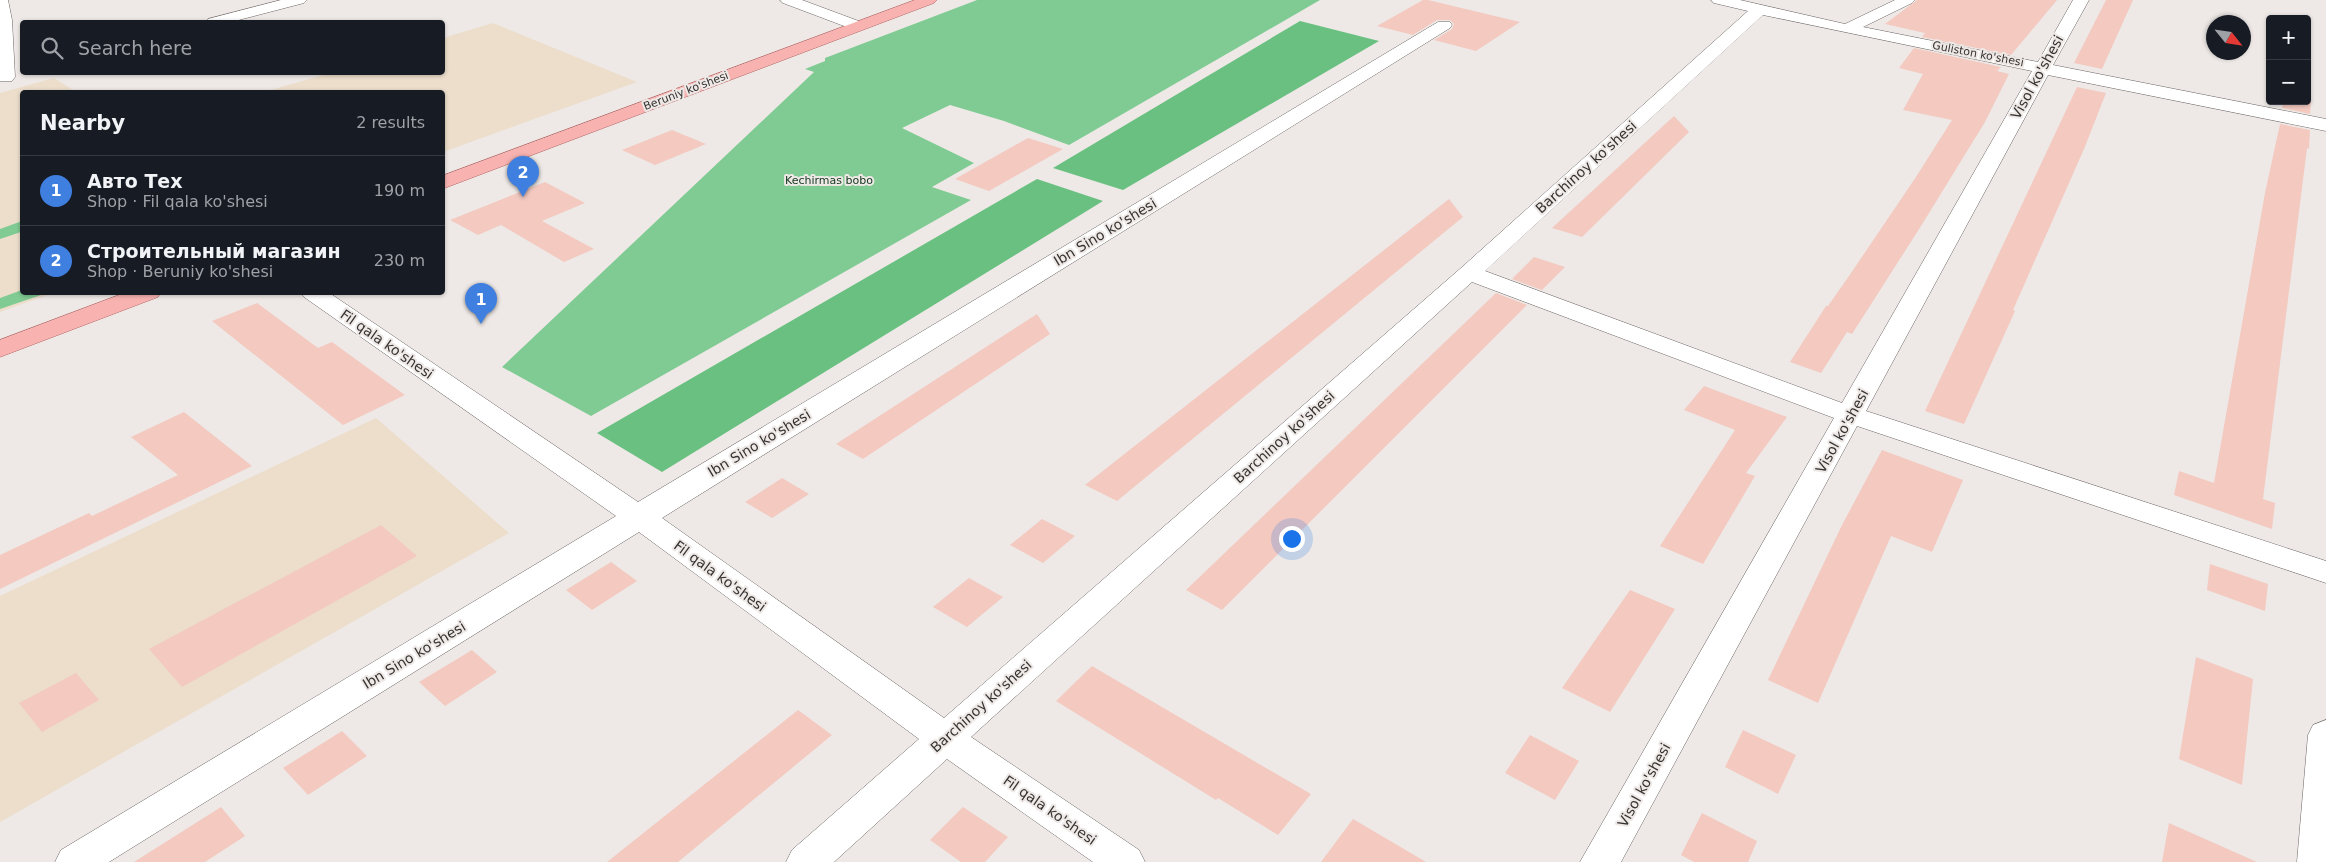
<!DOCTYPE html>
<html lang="en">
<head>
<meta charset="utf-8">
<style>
	:root { --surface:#171b24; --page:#242831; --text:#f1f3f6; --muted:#9ea1a6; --line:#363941; --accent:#7c3aed }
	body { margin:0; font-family:"DejaVu Sans",sans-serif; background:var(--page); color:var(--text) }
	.controls { position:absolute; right:15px; top:15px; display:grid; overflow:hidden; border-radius:5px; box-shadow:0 1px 4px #0004 }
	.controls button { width:45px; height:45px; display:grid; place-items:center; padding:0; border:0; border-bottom:1px solid var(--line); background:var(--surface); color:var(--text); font:25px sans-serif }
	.compass { position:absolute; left:2206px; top:15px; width:45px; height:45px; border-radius:50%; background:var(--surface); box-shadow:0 1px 4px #0004; rotate:120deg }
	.you { position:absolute; left:1291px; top:538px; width:18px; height:18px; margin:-12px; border:4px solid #fff; border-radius:50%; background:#1a73e8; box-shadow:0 0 0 8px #1a73e833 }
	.badge { display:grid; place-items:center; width:32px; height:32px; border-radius:50%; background:var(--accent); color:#fff; font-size:16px; font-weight:700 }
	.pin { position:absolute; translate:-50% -41px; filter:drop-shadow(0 1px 2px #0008) }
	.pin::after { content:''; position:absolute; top:26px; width:18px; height:15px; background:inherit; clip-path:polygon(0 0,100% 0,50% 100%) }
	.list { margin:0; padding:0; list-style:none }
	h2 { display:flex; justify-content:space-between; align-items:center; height:65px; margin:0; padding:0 20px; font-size:21px }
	h2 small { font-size:16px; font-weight:400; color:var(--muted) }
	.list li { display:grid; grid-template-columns:32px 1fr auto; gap:15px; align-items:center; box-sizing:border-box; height:70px; padding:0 20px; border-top:1px solid var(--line) }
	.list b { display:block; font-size:19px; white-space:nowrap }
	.list p { margin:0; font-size:16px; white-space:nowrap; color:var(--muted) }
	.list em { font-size:16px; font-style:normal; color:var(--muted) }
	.icon { flex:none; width:28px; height:28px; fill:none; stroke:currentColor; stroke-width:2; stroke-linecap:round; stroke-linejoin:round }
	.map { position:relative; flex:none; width:2326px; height:862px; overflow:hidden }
	.search { position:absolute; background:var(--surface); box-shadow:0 1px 4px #0004; left:20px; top:20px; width:425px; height:55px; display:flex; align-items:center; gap:12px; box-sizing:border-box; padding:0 18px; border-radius:5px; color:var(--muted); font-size:19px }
	.panel { position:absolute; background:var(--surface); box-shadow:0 1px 4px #0004; left:20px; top:90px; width:425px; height:205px; border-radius:5px }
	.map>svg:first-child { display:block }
</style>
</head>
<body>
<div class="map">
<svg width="2326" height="862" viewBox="0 0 2326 862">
	<rect width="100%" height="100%" fill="#eee9e6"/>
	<g fill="#ecdecb">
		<polygon points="493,23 637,82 443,152 442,92 264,92 330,73 442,72 443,38"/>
		<polygon points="54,78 76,92 22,92 22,292 53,293 0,312 0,93"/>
		<polygon points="376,418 509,533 0,822 0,596"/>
	</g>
	<g fill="#80cb93">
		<polygon points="977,0 1320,0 1069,145 1004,121 950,105 902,128 974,163 932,187 971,200 591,416 502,367 814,72 805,69 825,61 825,58"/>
		<polygon points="22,221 22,234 21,232 0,239 0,229"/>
		<polygon points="22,290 22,292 47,293 0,309 0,298"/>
	</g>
	<g fill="#6ac081">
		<polygon points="1300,21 1379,41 1123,190 1053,168"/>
		<polygon points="1037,179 1103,201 662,472 597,433"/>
	</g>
	<g fill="#f3c9c0">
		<polygon points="1423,0 1428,0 1520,22 1476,51 1434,40 1452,29 1454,24 1450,20 1437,20 1413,35 1377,26"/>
		<polygon points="1917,0 2057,0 2011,55 1922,37 1925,33 1885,24"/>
		<polygon points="2106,0 2133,0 2102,69 2074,63"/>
		<polygon points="1914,48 2001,67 1997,71 2009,74 1985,122 1921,226 1852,334 1847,332 1821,373 1790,362 1826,306 1828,306 1849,276 1916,177 1952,120 1903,110 1923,74 1899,68"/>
		<polygon points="2077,87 2106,93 2084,149 2013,310 2015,311 1964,424 1925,411"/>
		<polygon points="2283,101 2311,101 2310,114 2282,108"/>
		<polygon points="1674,116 1689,132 1582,237 1552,228"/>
		<polygon points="2280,124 2310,130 2309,149 2307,148 2263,499 2275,503 2272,529 2174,495 2179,471 2214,483 2265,193"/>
		<polygon points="672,130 706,144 655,165 622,150"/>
		<polygon points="1028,138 1063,149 989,191 955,179"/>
		<polygon points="545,182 585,203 542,221 594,249 564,262 501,225 478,235 450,220"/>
		<polygon points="1449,199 1463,217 1117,501 1085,485"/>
		<polygon points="1534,257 1565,267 1542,290 1512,279"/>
		<polygon points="1496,293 1527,305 1222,610 1186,590"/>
		<polygon points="257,303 318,348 332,342 405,395 343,425 212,321"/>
		<polygon points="1037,314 1050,334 863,459 836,444"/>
		<polygon points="1704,386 1787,417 1746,473 1755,476 1703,564 1660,546 1735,430 1684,410"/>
		<polygon points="184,412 252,466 0,589 0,555 89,513 92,516 178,475 131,437"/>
		<polygon points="1882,450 1963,480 1932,552 1891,536 1818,703 1768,680 1842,525"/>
		<polygon points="782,478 809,494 772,518 745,502"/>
		<polygon points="1042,519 1075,536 1043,563 1010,545"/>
		<polygon points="381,525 417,556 182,687 149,649"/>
		<polygon points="611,562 637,581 592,610 566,590"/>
		<polygon points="2210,564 2268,584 2265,611 2207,590"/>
		<polygon points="969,578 1003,597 967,627 933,607"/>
		<polygon points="1630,590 1675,609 1610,712 1562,688"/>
		<polygon points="472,650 497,672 445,706 419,682"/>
		<polygon points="2196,657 2253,679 2242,785 2179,759"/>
		<polygon points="1092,666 1266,768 1311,794 1278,835 1218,798 1216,800 1056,701"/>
		<polygon points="76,673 99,700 42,732 19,703"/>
		<polygon points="798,710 832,735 678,862 607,862"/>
		<polygon points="1743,730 1796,755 1778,794 1725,767"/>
		<polygon points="342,731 367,756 308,795 283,768"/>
		<polygon points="1530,735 1579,761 1555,800 1505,773"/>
		<polygon points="221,807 245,836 205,862 134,862"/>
		<polygon points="963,807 1008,837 985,862 961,862 930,840"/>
		<polygon points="1702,813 1757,841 1748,862 1694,862 1681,855"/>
		<polygon points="1353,819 1426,862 1321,862"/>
		<polygon points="2169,823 2257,862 2162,862"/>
	</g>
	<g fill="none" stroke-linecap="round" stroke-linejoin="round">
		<g stroke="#6b6664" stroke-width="1">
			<g id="street">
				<polygon points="0,0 8,0 12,20 15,77 12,81 0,81"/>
				<polygon points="281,0 307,0 304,3 231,22 206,22 208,19"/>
				<polygon points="780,0 802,0 864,23 866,26 864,29 852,29 783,3"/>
				<path d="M1711,0H1740L1845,24L1895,0H1915L1912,3L1863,27L2038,62L2073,0H2089L2053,65L2326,119V131L2048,75L1866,411L2326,561V583L1857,426L1621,862H1580L1834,418L1472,282L971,737L1139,850L1145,862H1093L947,759L834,862H786L792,850L919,739L639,532L109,862H55L61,850L616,516L304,297L301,292H328L638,502L1438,22H1450L1452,25L1450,28L662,518L944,718L1461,268L1748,11L1714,3ZM1763,15L2032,71L1842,403L1485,271Z"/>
				<polygon points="2326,720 2326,862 2297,862 2308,735 2313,725"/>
			</g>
		</g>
		<g stroke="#b16563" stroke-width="1">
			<g id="primary">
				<polygon points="915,0 937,0 934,3 442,189 442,176"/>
				<polygon points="127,292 161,292 158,297 0,357 0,340"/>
			</g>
		</g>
		<use href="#street" fill="#fff" fill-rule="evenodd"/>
		<use href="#primary" fill="#f8b3b1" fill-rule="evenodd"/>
	</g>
	<g text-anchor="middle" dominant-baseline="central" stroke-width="4" stroke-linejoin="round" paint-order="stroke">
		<g font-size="11" fill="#353332" stroke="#eee9e6">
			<text transform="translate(1978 54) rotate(11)">Guliston ko'shesi</text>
			<text transform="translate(686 91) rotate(-21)">Beruniy ko'shesi</text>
		</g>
		<g font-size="11" fill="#12361d" stroke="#eee9e6">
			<text x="829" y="180">Kechirmas bobo</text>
		</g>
		<g font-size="14" fill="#353332" stroke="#eee9e6">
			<text transform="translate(2037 77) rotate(-61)">Visol ko'shesi</text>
			<text transform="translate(1586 167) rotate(-42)">Barchinoy ko'shesi</text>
			<text transform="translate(1105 232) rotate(-31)">Ibn Sino ko'shesi</text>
			<text transform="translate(387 344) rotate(35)">Fil qala ko'shesi</text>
			<text transform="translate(1842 431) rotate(-61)">Visol ko'shesi</text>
			<text transform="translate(1284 437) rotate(-42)">Barchinoy ko'shesi</text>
			<text transform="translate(759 443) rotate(-31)">Ibn Sino ko'shesi</text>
			<text transform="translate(720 576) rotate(36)">Fil qala ko'shesi</text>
			<text transform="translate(414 655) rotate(-31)">Ibn Sino ko'shesi</text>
			<text transform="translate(981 706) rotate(-42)">Barchinoy ko'shesi</text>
			<text transform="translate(1644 785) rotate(-61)">Visol ko'shesi</text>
			<text transform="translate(1050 810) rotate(35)">Fil qala ko'shesi</text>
		</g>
	</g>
</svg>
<div class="controls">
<button>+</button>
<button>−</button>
</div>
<svg class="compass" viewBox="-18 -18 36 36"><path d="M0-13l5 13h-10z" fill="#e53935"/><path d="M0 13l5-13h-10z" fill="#9ea1a6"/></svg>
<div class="you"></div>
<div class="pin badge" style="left:481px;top:324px;background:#3f7fe0">1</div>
<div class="pin badge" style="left:523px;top:197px;background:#3f7fe0">2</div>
<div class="search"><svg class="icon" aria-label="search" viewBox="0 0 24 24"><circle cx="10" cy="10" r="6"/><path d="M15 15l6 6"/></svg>Search here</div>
<section class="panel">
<h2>Nearby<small>2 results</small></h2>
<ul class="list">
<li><span class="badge" style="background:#3f7fe0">1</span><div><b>Авто Тех</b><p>Shop · Fil qala ko'shesi</p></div><em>190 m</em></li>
<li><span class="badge" style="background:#3f7fe0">2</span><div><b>Строительный магазин</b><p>Shop · Beruniy ko'shesi</p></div><em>230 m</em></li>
</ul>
</section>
</div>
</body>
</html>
